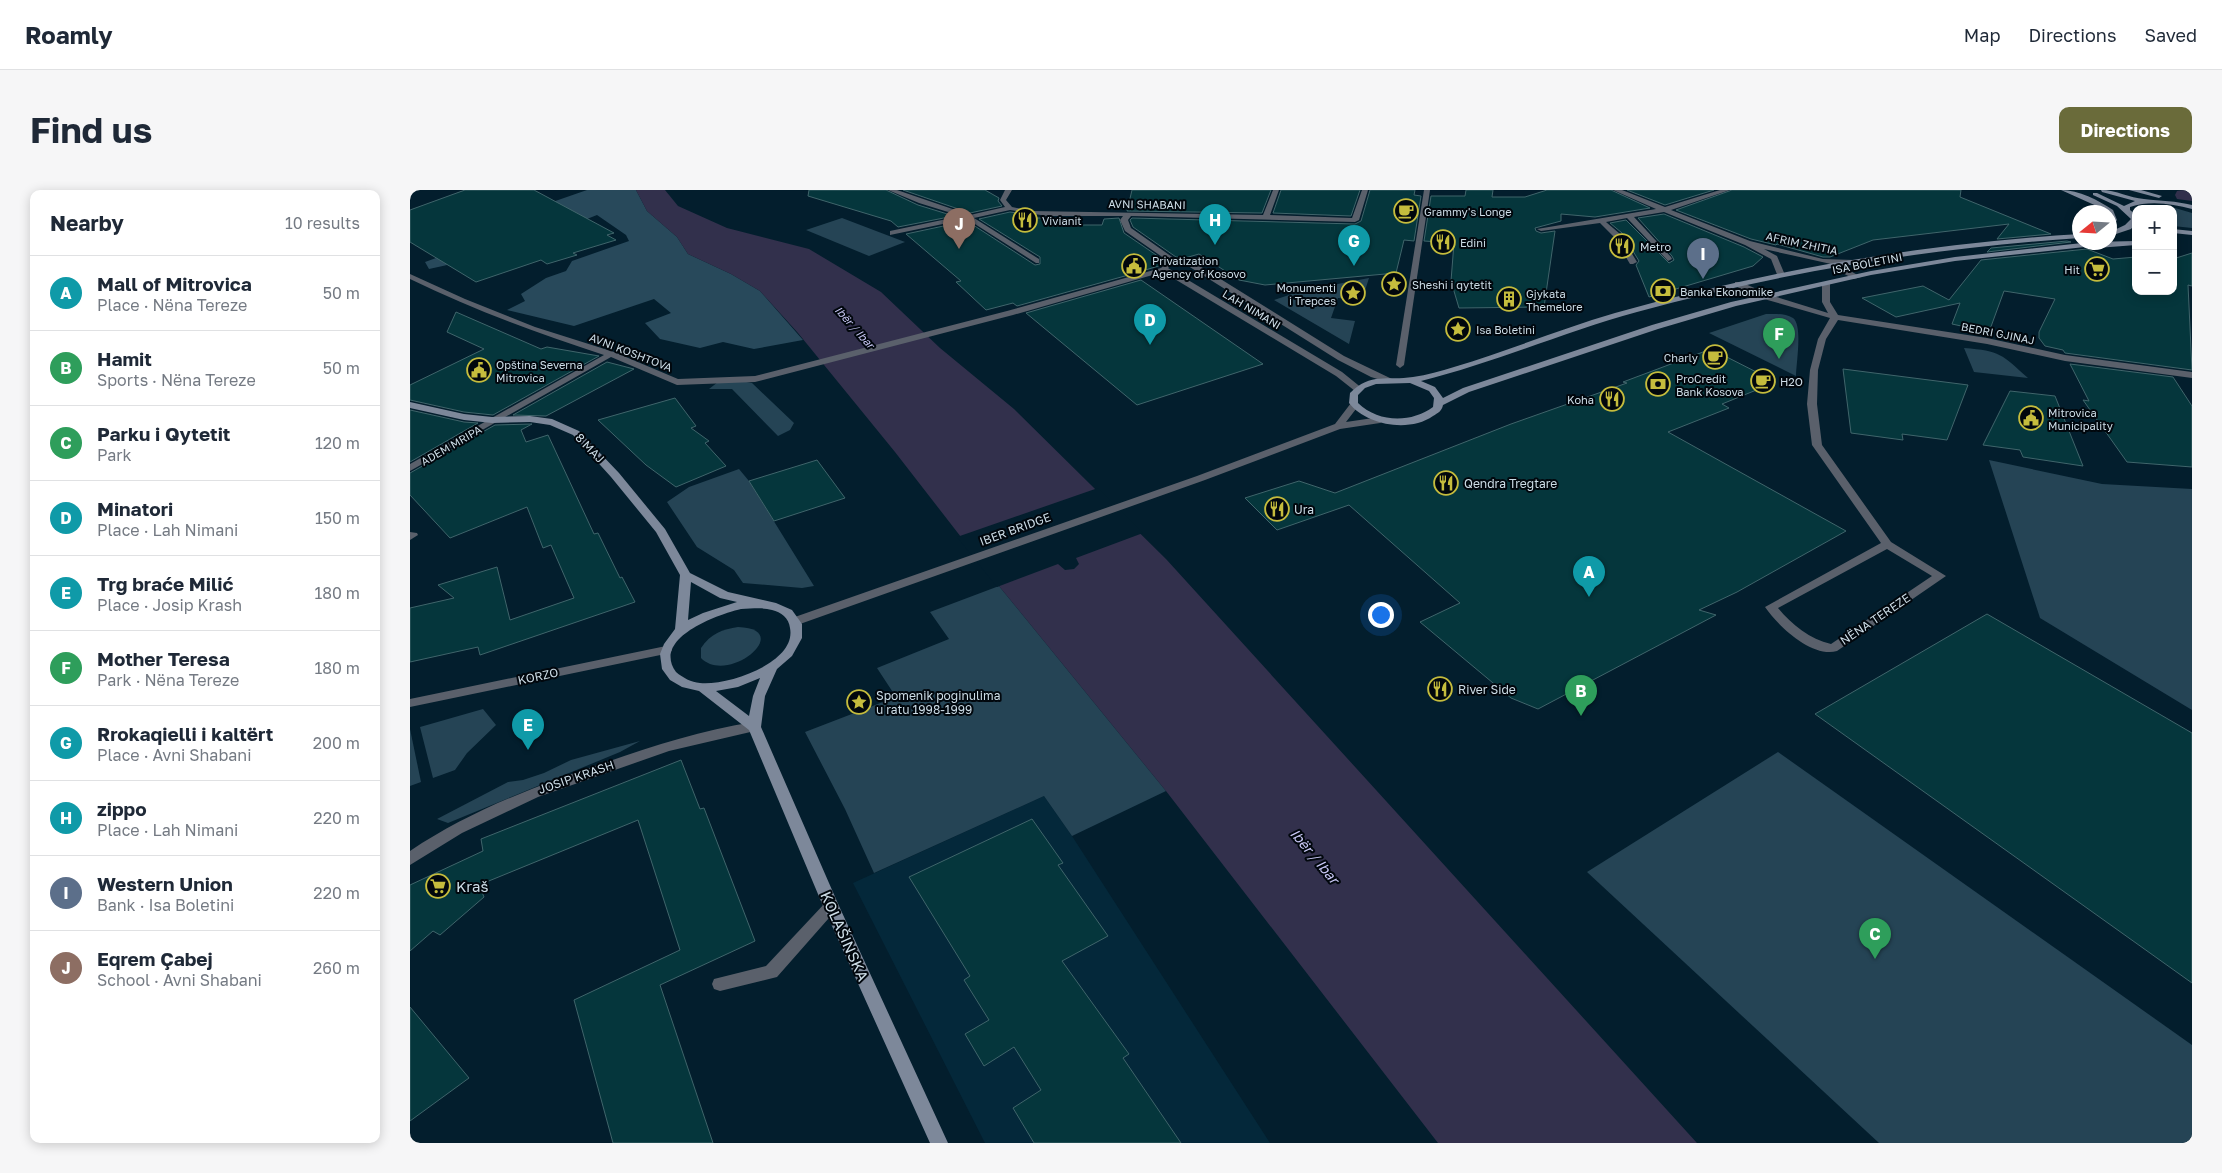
<!DOCTYPE html>
<html lang="en">
<head>
<meta charset="utf-8">
<style>
	:root { --surface:#fff; --page:#f6f6f7; --text:#1f2937; --muted:#747a83; --line:#e0e1e3; --accent:#6a6b3a }
	body { margin:0; font-family:"Golos Text",sans-serif; background:var(--page); color:var(--text) }
	.controls { position:absolute; right:15px; top:15px; display:grid; overflow:hidden; border-radius:10px; box-shadow:0 2px 12px #0003 }
	.controls button { width:45px; height:45px; display:grid; place-items:center; padding:0; border:0; border-bottom:1px solid var(--line); background:var(--surface); color:var(--text); font:25px sans-serif }
	.compass { position:absolute; left:1662px; top:15px; width:45px; height:45px; border-radius:50%; background:var(--surface); box-shadow:0 2px 12px #0003; rotate:252deg }
	.you { position:absolute; left:970px; top:424px; width:18px; height:18px; margin:-12px; border:4px solid #fff; border-radius:50%; background:#1a73e8; box-shadow:0 0 0 8px #1a73e833 }
	.badge { display:grid; place-items:center; width:32px; height:32px; border-radius:50%; background:var(--accent); color:#fff; font-size:16px; font-weight:700 }
	.pin { position:absolute; translate:-50% -41px; filter:drop-shadow(0 1px 2px #0008) }
	.pin::after { content:''; position:absolute; top:26px; width:18px; height:15px; background:inherit; clip-path:polygon(0 0,100% 0,50% 100%) }
	.list { margin:0; padding:0; list-style:none }
	h2 { display:flex; justify-content:space-between; align-items:center; height:65px; margin:0; padding:0 20px; font-size:21px }
	h2 small { font-size:16px; font-weight:400; color:var(--muted) }
	.list li { display:grid; grid-template-columns:32px 1fr auto; gap:15px; align-items:center; box-sizing:border-box; height:75px; padding:0 20px; border-top:1px solid var(--line) }
	.list b { display:block; font-size:19px; white-space:nowrap }
	.list p { margin:0; font-size:16px; white-space:nowrap; color:var(--muted) }
	.list em { font-size:16px; font-style:normal; color:var(--muted) }
	.map { position:relative; flex:none; width:1782px; height:953px; overflow:hidden; border-radius:10px }
	header { display:flex; align-items:center; gap:30px; box-sizing:border-box; height:70px; padding:0 25px; background:var(--surface); border-bottom:1px solid var(--line) }
	header strong { font-size:24px }
	nav { display:flex; gap:28px; margin-inline-start:auto; font-size:18px }
	.intro { display:flex; align-items:center; justify-content:space-between; box-sizing:border-box; height:120px; padding:0 30px }
	h1 { margin:0; font-size:35px }
	.button { padding:12px 22px; border-radius:10px; background:var(--accent); color:#fff; font-size:18px; font-weight:700 }
	main { display:flex; gap:30px; padding:0 30px }
	aside { flex:1; background:var(--surface); border-radius:10px; box-shadow:0 2px 12px #0003 }
	.map>svg:first-child { display:block }
</style>
</head>
<body>
<header>
<strong>Roamly</strong>
<nav><a>Map</a><a>Directions</a><a>Saved</a></nav>
</header>
<div class="intro"><h1>Find us</h1><a class="button">Directions</a></div>
<main>
<aside>
<h2>Nearby<small>10 results</small></h2>
<ul class="list">
<li><span class="badge" style="background:#0f9aa8">A</span><div><b>Mall of Mitrovica</b><p>Place · Nëna Tereze</p></div><em>50 m</em></li>
<li><span class="badge" style="background:#2e9e5b">B</span><div><b>Hamit</b><p>Sports · Nëna Tereze</p></div><em>50 m</em></li>
<li><span class="badge" style="background:#2e9e5b">C</span><div><b>Parku i Qytetit</b><p>Park</p></div><em>120 m</em></li>
<li><span class="badge" style="background:#0f9aa8">D</span><div><b>Minatori</b><p>Place · Lah Nimani</p></div><em>150 m</em></li>
<li><span class="badge" style="background:#0f9aa8">E</span><div><b>Trg braće Milić</b><p>Place · Josip Krash</p></div><em>180 m</em></li>
<li><span class="badge" style="background:#2e9e5b">F</span><div><b>Mother Teresa</b><p>Park · Nëna Tereze</p></div><em>180 m</em></li>
<li><span class="badge" style="background:#0f9aa8">G</span><div><b>Rrokaqielli i kaltërt</b><p>Place · Avni Shabani</p></div><em>200 m</em></li>
<li><span class="badge" style="background:#0f9aa8">H</span><div><b>zippo</b><p>Place · Lah Nimani</p></div><em>220 m</em></li>
<li><span class="badge" style="background:#5c6f8a">I</span><div><b>Western Union</b><p>Bank · Isa Boletini</p></div><em>220 m</em></li>
<li><span class="badge" style="background:#8d6e63">J</span><div><b>Eqrem Çabej</b><p>School · Avni Shabani</p></div><em>260 m</em></li>
</ul>
</aside>
<div class="map">
<svg width="1782" height="953" viewBox="0 0 1782 953">
	<rect width="100%" height="100%" fill="#031e2d"/>
	<polygon fill="#04283a" points="634,606 662,646 860,953 575,953 443,693"/>
	<g fill="#254455">
		<polygon points="1742,17 1765,18 1782,23 1782,38 1763,36 1763,19 1738,19"/>
		<polygon points="432,28 495,52 459,66 396,40"/>
		<polygon points="959,88 952,110 928,108 921,128 945,131 939,154 864,110 891,101"/>
		<path d="M1356,124C1365,124 1375,123 1383,128C1393,135 1386,174 1386,186L1299,143Z"/>
		<path d="M1554,158C1591,161 1591,164 1618,188L1564,182Z"/>
		<polygon points="326,190 342,193 384,233 380,240 368,246 322,199 299,199 308,192"/>
		<polygon points="1579,270 1692,294 1782,299 1782,520 1630,428"/>
		<polygon points="329,279 339,291 404,396 392,398 333,393 324,380 287,357 257,312 279,297"/>
		<polygon points="589,396 756,601 662,646 634,606 464,683 435,619 395,542 486,507 467,478 539,449 520,422"/>
		<path d="M328,437C386,439 318,496 291,468V458C300,444 313,439 328,437Z"/>
		<polygon points="73,519 86,535 57,563 45,580 23,588 10,537"/>
		<polygon points="0,539 11,592 0,596"/>
		<polygon points="230,551 210,562 38,633 27,629 98,592 113,590 134,583 161,570"/>
		<polygon points="1368,562 1782,855 1782,953 1469,953 1177,682"/>
	</g>
	<path fill="#28495b" d="M177,0H226L237,21L267,47L278,64L321,84L350,101L393,150L344,159L313,152L290,158L250,149L235,133L261,123L244,109L164,136L97,120L115,111L111,104L136,88L156,81L162,71L219,51L216,45L187,25C133,47 77,67 19,79L15,72L37,64L128,17Z"/>
	<polygon fill="#32304c" points="226,0 255,0 268,16 317,38 399,59 471,102 530,158 604,219 756,369 1287,953 1028,953 756,601 589,396 485,262 388,143 350,101 321,84 278,64 267,47 237,21"/>
	<polygon fill="#031e2d" points="688,298 733,343 666,368 669,374 664,379 655,380 648,374 587,397 547,347"/>
	<g fill="none" stroke-linecap="round" stroke-linejoin="round">
		<polygon fill="#32304c" fill-rule="evenodd" points="1773,0 1782,1 1782,11 1767,9 1765,5 1767,1"/>
	</g>
	<g fill="#05363c" stroke="#40656b">
		<polygon points="55,0 124,0 204,43 197,45 206,50 163,63 167,65 137,74 131,70 66,92 0,52 0,20"/>
		<polygon points="399,0 476,0 508,15 544,26 488,37 481,31 398,6"/>
		<polygon points="493,0 575,0 589,8 588,11 592,16 560,23"/>
		<polygon points="722,0 861,0 852,23 717,21"/>
		<polygon points="871,0 950,0 941,26 863,23"/>
		<polygon points="960,0 1005,0 1004,5 1011,6 1004,51 994,50 986,83 855,95 829,90 789,64 775,68 766,67 723,37 720,30 722,28 945,34 951,31"/>
		<polygon points="1056,0 1083,0 1082,7 1115,7 1137,0 1201,0 1240,18 1185,27 1151,24 1151,31 1125,38 1126,41 1131,43 1145,41 1134,117 1049,118 1041,91 1044,53 1014,51 1021,6 1055,6"/>
		<polygon points="1217,0 1304,0 1255,15"/>
		<polygon points="1322,0 1551,0 1550,7 1641,44 1587,49 1599,34 1463,50 1420,67 1413,67 1367,54 1366,55 1341,49 1266,20"/>
		<polygon points="600,22 620,25 626,28 643,28 654,35 692,35 694,29 709,28 714,43 755,71 752,75 722,84 607,116 603,113 576,120 546,92 551,91 496,44 557,31 625,75 630,74 630,67 569,29"/>
		<polygon points="1254,24 1334,57 1353,67 1343,76 1239,107 1226,75 1229,71 1212,43 1200,33 1216,30 1259,73 1264,70 1262,66 1228,28"/>
		<polygon points="1657,51 1661,52 1577,62 1581,58"/>
		<polygon points="1677,59 1703,69 1726,67 1726,101 1763,101 1763,69 1782,63 1782,96 1778,95 1782,180 1655,163 1653,160 1635,156 1629,148 1629,142 1645,109 1594,101 1579,142 1542,134 1550,113 1486,127 1452,108 1513,96 1539,110 1571,70"/>
		<polygon points="731,90 853,174 727,215 616,123"/>
		<polygon points="46,122 131,159 137,157 189,166 83,225 54,222 0,210 0,195 74,159 37,142"/>
		<polygon points="1301,159 1366,192 1312,214 1319,218 1258,242 1436,341 1327,402 1289,420 1306,425 1128,519 1101,508 1010,432 1050,413 939,315 867,340 835,308 889,291 925,303 1101,234 1217,193 1213,192"/>
		<polygon points="197,172 224,179 136,226 103,225"/>
		<polygon points="1660,174 1763,187 1782,216 1782,277 1717,272 1673,210 1679,211"/>
		<polygon points="1433,179 1558,195 1537,250 1492,244 1493,250 1441,243"/>
		<polygon points="1600,201 1645,206 1673,276 1613,267 1610,260 1573,255"/>
		<polygon points="265,208 286,236 281,238 299,251 295,253 316,276 266,297 236,275 188,230"/>
		<polygon points="0,220 54,232 68,233 0,272"/>
		<polygon points="122,234 111,240 116,252 138,245 184,344 188,343 210,388 212,387 225,412 70,465 68,457 0,472 0,418 44,408 28,395 87,377 100,430 164,408 141,355 133,358 117,317 40,348 0,305 0,283 85,235"/>
		<polygon points="407,270 435,308 364,331 339,291"/>
		<polygon points="1577,424 1782,543 1782,793 1405,524"/>
		<polygon points="271,570 290,619 294,618 345,751 250,795 303,953 203,953 164,810 270,760 228,630 69,695 74,707 30,745 23,741 0,761 0,695 73,661 71,649"/>
		<polygon points="622,629 653,673 648,675 698,746 652,771 719,864 713,868 771,953 624,953 603,918 631,900 604,857 574,876 555,844 579,830 554,790 560,786 499,687"/>
		<polygon points="0,817 59,888 0,931"/>
	</g>
	<g fill="none" stroke-linecap="round" stroke-linejoin="round">
		<g fill="#5a606b" fill-rule="evenodd">
			<path d="M478,0H487L560,25L595,17L590,10L595,0H602L596,10L602,17L622,21L853,25L863,0H869L860,25L942,28L952,0H958L949,30L945,32L721,26L718,30L721,38L765,69L780,70L934,166L982,189L977,192L961,187L928,170L775,74L764,73L758,78L932,182L953,199L951,201H945L926,186L753,82L603,125L345,192L267,195L201,167L0,281V274L194,165C126,143 64,120 0,89V84L55,109L125,137L204,162L268,189L345,186L597,121L751,78L758,71L715,41L710,30L713,26H637L600,20L564,28L629,69V73H626L557,29L480,45V41L551,26L509,13Z"/>
			<polygon points="1014,0 1020,0 994,175 990,178 986,175"/>
			<polygon points="1203,0 1212,0 1255,17 1310,0 1320,0 1261,20 1340,51 1413,69 1444,70 1445,72 1441,74 1428,74 1451,87 1444,89 1421,77 1421,74 1354,59 1367,66 1375,85 1368,87 1361,69 1335,55 1254,22 1224,27 1261,67 1262,69 1258,71 1217,28 1196,32 1210,44 1227,72 1223,74 1220,74 1204,47 1190,33 1131,41 1127,39 1246,19"/>
			<path d="M1325,92H1331L1360,105L1418,123L1412,112V94L1416,92L1420,94V112L1428,125L1577,148L1655,165L1782,182V188L1655,171L1577,154L1428,130L1416,149L1408,180L1407,214L1412,255L1481,352L1536,386L1427,461C1402,468 1368,436 1355,417L1471,353L1402,255L1397,214L1400,180L1408,149L1420,128L1354,109L1325,96ZM1477,359L1522,386L1421,454C1400,449 1382,435 1368,418Z"/>
			<polygon points="944,212 949,215 936,232 970,227 975,230 970,233 930,239 795,290 390,434 386,435 380,431 382,428 787,286 925,234 941,213"/>
			<polygon points="0,342 7,343 8,345 0,350"/>
			<polygon points="256,456 260,457 262,460 260,463 0,517 0,509"/>
			<path d="M344,532L349,534L351,537L349,540L259,561L128,607L52,643L0,675V661C61,620 128,595 197,572C245,555 293,540 344,532Z"/>
			<polygon points="421,710 426,712 429,716 426,720 367,787 310,801 304,799 302,794 304,789 356,776 416,712"/>
		</g>
		<g fill="#7d889a" fill-rule="evenodd">
			<path d="M1651,0C1669,0 1688,10 1703,20L1707,30L1703,36H1700V22Z"/>
			<path d="M1691,0C1706,0 1720,8 1734,9C1751,11 1766,11 1782,15V19C1762,14 1741,10 1720,17V20L1726,25V33L1721,39L1700,46V42L1715,35L1721,29L1707,16L1683,5V3H1687L1714,16L1725,11L1692,2Z"/>
			<polygon points="1719,0 1731,0 1752,6 1749,8"/>
			<polygon points="1763,39 1782,41 1782,45 1763,43"/>
			<path d="M1670,44V48C1518,58 1374,82 1227,122C1154,142 1084,173 1011,191L1025,197L1033,208L1053,198L1242,135L1321,112L1461,81L1545,67L1681,52L1726,51V55L1687,58L1684,56L1545,71L1461,85L1326,116L1248,139L1059,202L1033,215C1032,221 1028,223 1023,226C999,243 956,235 939,213L940,203C961,182 977,191 1003,187C1017,185 1031,181 1044,177C1098,161 1150,139 1205,123C1360,80 1509,54 1670,44ZM1000,193L1019,201L1024,208L1023,217C1001,233 969,233 948,213V205L955,198L966,194Z"/>
			<path d="M0,212L54,224L82,227L120,226L142,229L169,241L209,283L255,339L280,383L318,402L366,413L382,420L392,434V448L382,466L367,479L355,506L351,537L429,716L538,953H520L413,716L339,540L289,501L272,497L260,490L252,479L250,464L254,454L265,439L270,385L246,342L201,287L163,245L140,235L120,232L82,233L54,230L0,218ZM281,392L310,408L327,412L293,423L278,430ZM331,419C341,419 352,417 362,420C371,422 379,428 380,438C387,473 317,496 290,493C281,492 273,488 266,482C241,448 309,424 331,419ZM350,488L343,506L339,526L306,501L328,497Z"/>
		</g>
	</g>
	<defs>
		<g id="cafe-ring" transform="scale(1.25)"><circle r="9.5" fill="#01070d" stroke="#c5bc3d" stroke-width="1.5"/><path d="M-5.5-4.5H6V0H3Q3 3.5 0 3.5H-2.5Q-5.5 3.5-5.5 0ZM3-3.2v2h1.7v-2ZM-6 4.5H4V6H-6Z" fill="#c5bc3d"/></g>
		<g id="restaurant-ring" transform="scale(1.25)"><circle r="9.5" fill="#01070d" stroke="#c5bc3d" stroke-width="1.5"/><path d="M-5-6h1v4h1v-4h1v4h1v-4h1v5L-1.5 .5V6h-2V.5L-5-1ZM5-6V6H3V1.5H1.5Q1.5-4 5-6Z" fill="#c5bc3d"/></g>
		<g id="civic-ring" transform="scale(1.25)"><circle r="9.5" fill="#01070d" stroke="#c5bc3d" stroke-width="1.5"/><path d="M-.6-6.5H3V-4.5H.6V-3L4-1V1h2V6H-6V1h2V-1L-.6-3ZM-1.2 2.5V6h2.4V2.5Z" fill="#c5bc3d"/></g>
		<g id="supermarket-ring" transform="scale(1.25)"><circle r="9.5" fill="#01070d" stroke="#c5bc3d" stroke-width="1.5"/><path d="M-6-5.5h2.5l.6 2H6L4.5 2H-2.5L-4.4-4H-6ZM-1.5 3.2a1.3 1.3 0 1 0 .1 0ZM3 3.2a1.3 1.3 0 1 0 .1 0Z" fill="#c5bc3d"/></g>
		<g id="sight-ring" transform="scale(1.25)"><circle r="9.5" fill="#01070d" stroke="#c5bc3d" stroke-width="1.5"/><path d="M0-6L1.8-2.2L6-1.7L2.9 1.2L3.7 5.4L0 3.3L-3.7 5.4L-2.9 1.2L-6-1.7L-1.8-2.2Z" fill="#c5bc3d"/></g>
		<g id="bank-ring" transform="scale(1.25)"><circle r="9.5" fill="#01070d" stroke="#c5bc3d" stroke-width="1.5"/><path d="M-6-4H6V4H-6ZM0-2.3a2.3 2.3 0 1 0 0 4.6a2.3 2.3 0 1 0 0-4.6Z" fill="#c5bc3d"/></g>
		<g id="building-ring" transform="scale(1.25)"><circle r="9.5" fill="#01070d" stroke="#c5bc3d" stroke-width="1.5"/><path d="M-4-6H4V6H1V3H-1V6H-4ZM-2.5-4.3h1.7v1.8h-1.7ZM.8-4.3h1.7v1.8H.8ZM-2.5-1h1.7V.8h-1.7ZM.8-1h1.7V.8H.8Z" fill="#c5bc3d"/></g>
	</defs>
	<g fill-rule="evenodd">
		<use href="#cafe-ring" x="996" y="21"/>
		<use href="#restaurant-ring" x="615" y="30"/>
		<use href="#restaurant-ring" x="1033" y="52"/>
		<use href="#restaurant-ring" x="1212" y="56"/>
		<use href="#civic-ring" x="724" y="76"/>
		<use href="#supermarket-ring" x="1687" y="79"/>
		<use href="#sight-ring" x="984" y="94"/>
		<use href="#bank-ring" x="1253" y="101"/>
		<use href="#sight-ring" x="943" y="103"/>
		<use href="#building-ring" x="1099" y="109"/>
		<use href="#sight-ring" x="1048" y="139"/>
		<use href="#cafe-ring" x="1305" y="167"/>
		<use href="#civic-ring" x="69" y="180"/>
		<use href="#cafe-ring" x="1353" y="191"/>
		<use href="#bank-ring" x="1248" y="194"/>
		<use href="#restaurant-ring" x="1202" y="209"/>
		<use href="#civic-ring" x="1621" y="228"/>
		<use href="#restaurant-ring" x="1036" y="293"/>
		<use href="#restaurant-ring" x="867" y="319"/>
		<use href="#restaurant-ring" x="1030" y="499"/>
		<use href="#sight-ring" x="449" y="512"/>
		<use href="#supermarket-ring" x="28" y="696"/>
	</g>
	<g text-anchor="middle" dominant-baseline="central" stroke-width="4" stroke-linejoin="round" paint-order="stroke">
		<g font-size="11" fill="#cddde7" stroke="#01070d">
			<text transform="translate(737 14) rotate(1)">AVNI SHABANI</text>
			<text transform="translate(1392 53) rotate(12)">AFRIM ZHITIA</text>
			<text transform="translate(1457 73) rotate(-11)">ISA BOLETINI</text>
			<text transform="translate(842 119) rotate(31)">LAH NIMANI</text>
			<text transform="translate(1588 143) rotate(11)">BEDRI GJINAJ</text>
			<text transform="translate(221 162) rotate(21)">AVNI KOSHTOVA</text>
			<text transform="translate(41 255) rotate(-30)">ADEM MRIPA</text>
		</g>
		<g font-size="11" fill="#cddde7" stroke="#01070d" text-anchor="start">
			<text x="1014" y="21">Grammy's Longe</text>
			<text x="632" y="30">Vivianit</text>
			<text x="1050" y="52">Edini</text>
			<text x="1230" y="56">Metro</text>
			<text x="742" y="70">Privatization<tspan x="742" dy="13">Agency of Kosovo</tspan></text>
			<text x="1670" y="79" text-anchor="end">Hit</text>
			<text x="1002" y="94">Sheshi i qytetit</text>
			<text x="926" y="97" text-anchor="end">Monumenti<tspan x="926" dy="13">i Trepces</tspan></text>
			<text x="1270" y="101">Banka Ekonomike</text>
			<text x="1116" y="103">Gjykata<tspan x="1116" dy="13">Themelore</tspan></text>
			<text x="1066" y="139">Isa Boletini</text>
			<text x="1288" y="167" text-anchor="end">Charly</text>
			<text x="86" y="174">Opština Severna<tspan x="86" dy="13">Mitrovica</tspan></text>
			<text x="1266" y="188">ProCredit<tspan x="1266" dy="13">Bank Kosova</tspan></text>
			<text x="1370" y="191">H2O</text>
			<text x="1184" y="209" text-anchor="end">Koha</text>
			<text x="1638" y="222">Mitrovica<tspan x="1638" dy="13">Municipality</tspan></text>
		</g>
		<g font-size="11" font-style="italic" fill="#cac9f7" stroke="#01070d">
			<text transform="translate(445 137) rotate(48)">Ibër / Ibar</text>
		</g>
		<g font-size="12" fill="#cddde7" stroke="#01070d">
			<text transform="translate(180 258) rotate(46)">8 MAJ</text>
			<text transform="translate(605 339) rotate(-20)">IBER BRIDGE</text>
			<text transform="translate(1465 429) rotate(-34)">NËNA TEREZE</text>
			<text transform="translate(128 486) rotate(-12)">KORZO</text>
			<text transform="translate(166 587) rotate(-19)">JOSIP KRASH</text>
		</g>
		<g font-size="12" fill="#cddde7" stroke="#01070d" text-anchor="start">
			<text x="1054" y="293">Qendra Tregtare</text>
			<text x="884" y="319">Ura</text>
			<text x="1048" y="499">River Side</text>
			<text x="466" y="505">Spomenik poginulima<tspan x="466" dy="14">u ratu 1998-1999</tspan></text>
		</g>
		<g font-size="14" font-style="italic" fill="#cac9f7" stroke="#01070d">
			<text transform="translate(905 666) rotate(50)">Ibër / Ibar</text>
		</g>
		<g font-size="15" fill="#cddde7" stroke="#01070d" text-anchor="start">
			<text x="46" y="696">Kraš</text>
		</g>
		<g font-size="15" fill="#cddde7" stroke="#01070d">
			<text transform="translate(435 746) rotate(66)">KOLAŠINSKA</text>
		</g>
	</g>
</svg>
<div class="controls">
<button>+</button>
<button>−</button>
</div>
<svg class="compass" viewBox="-18 -18 36 36"><path d="M0-13l5 13h-10z" fill="#e53935"/><path d="M0 13l5-13h-10z" fill="#747a83"/></svg>
<div class="you"></div>
<div class="pin badge" style="left:1179px;top:407px;background:#0f9aa8">A</div>
<div class="pin badge" style="left:1171px;top:526px;background:#2e9e5b">B</div>
<div class="pin badge" style="left:1465px;top:769px;background:#2e9e5b">C</div>
<div class="pin badge" style="left:740px;top:155px;background:#0f9aa8">D</div>
<div class="pin badge" style="left:118px;top:560px;background:#0f9aa8">E</div>
<div class="pin badge" style="left:1369px;top:169px;background:#2e9e5b">F</div>
<div class="pin badge" style="left:944px;top:76px;background:#0f9aa8">G</div>
<div class="pin badge" style="left:805px;top:55px;background:#0f9aa8">H</div>
<div class="pin badge" style="left:1293px;top:89px;background:#5c6f8a">I</div>
<div class="pin badge" style="left:549px;top:59px;background:#8d6e63">J</div>
</div>
</main>
</body>
</html>
